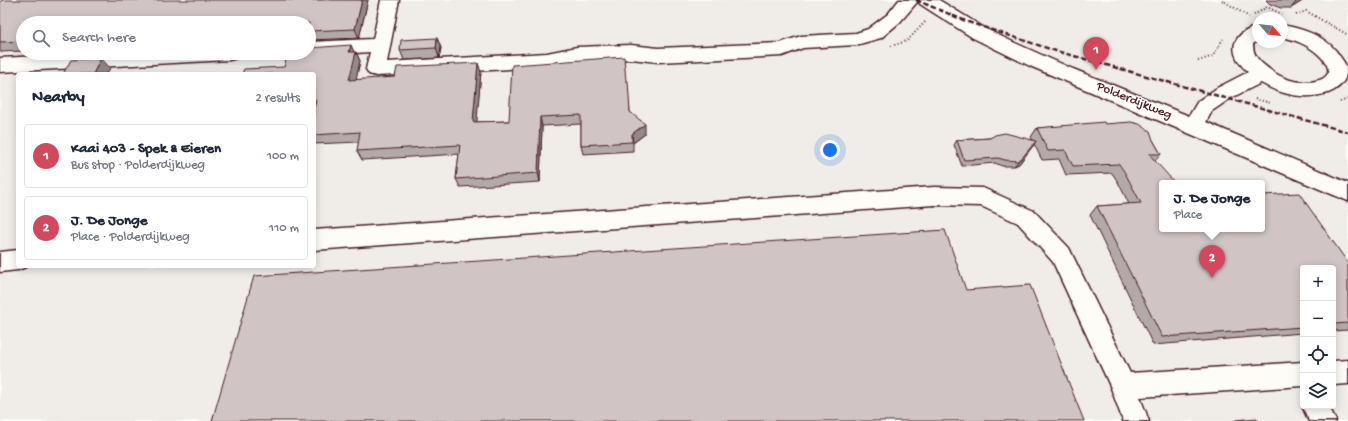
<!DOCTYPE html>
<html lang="en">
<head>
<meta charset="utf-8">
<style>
	:root { --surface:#fff; --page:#f6f6f7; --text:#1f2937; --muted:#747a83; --line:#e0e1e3; --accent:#d1495b }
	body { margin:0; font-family:"Gochi Hand",sans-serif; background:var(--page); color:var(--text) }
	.controls { position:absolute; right:12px; bottom:12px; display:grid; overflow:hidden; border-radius:4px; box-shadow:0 2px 10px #0003 }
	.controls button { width:36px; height:36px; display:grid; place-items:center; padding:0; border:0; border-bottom:1px solid var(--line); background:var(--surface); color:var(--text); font:20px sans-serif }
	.compass { position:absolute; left:1252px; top:12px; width:36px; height:36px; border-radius:50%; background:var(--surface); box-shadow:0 2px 10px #0003; rotate:118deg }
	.you { position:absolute; left:830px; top:150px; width:14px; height:14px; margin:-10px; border:3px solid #fff; border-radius:50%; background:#1a73e8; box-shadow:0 0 0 6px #1a73e833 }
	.badge { display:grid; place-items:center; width:26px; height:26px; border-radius:50%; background:var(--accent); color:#fff; font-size:13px; font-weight:700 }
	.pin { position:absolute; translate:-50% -33px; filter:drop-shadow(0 1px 2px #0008) }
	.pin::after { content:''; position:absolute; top:21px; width:14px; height:12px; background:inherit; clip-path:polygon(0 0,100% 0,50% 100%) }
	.popup { position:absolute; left:1159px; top:180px; width:106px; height:52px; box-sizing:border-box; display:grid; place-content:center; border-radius:4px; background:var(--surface); filter:drop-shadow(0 1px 3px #0005); font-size:13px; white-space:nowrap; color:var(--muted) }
	.popup b { font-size:15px; color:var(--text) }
	.popup::after { content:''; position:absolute; left:50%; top:100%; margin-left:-8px; border:8px solid transparent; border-top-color:var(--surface) }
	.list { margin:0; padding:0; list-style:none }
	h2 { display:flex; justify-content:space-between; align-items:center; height:52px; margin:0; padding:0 16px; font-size:17px }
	h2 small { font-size:13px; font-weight:400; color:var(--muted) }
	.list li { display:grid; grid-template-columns:26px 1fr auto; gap:12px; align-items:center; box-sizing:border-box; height:64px; margin:0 8px 8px; padding:0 8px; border:1px solid var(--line); border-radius:4px }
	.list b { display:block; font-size:15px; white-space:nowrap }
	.list p { margin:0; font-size:13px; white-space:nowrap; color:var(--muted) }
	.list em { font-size:13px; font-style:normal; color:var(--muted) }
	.icon { flex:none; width:22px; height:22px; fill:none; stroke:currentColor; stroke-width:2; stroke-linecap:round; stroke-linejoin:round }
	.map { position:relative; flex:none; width:1348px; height:421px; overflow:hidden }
	.search { position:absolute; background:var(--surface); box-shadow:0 2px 10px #0003; left:16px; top:16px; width:300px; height:44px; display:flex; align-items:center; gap:10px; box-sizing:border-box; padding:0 14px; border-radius:22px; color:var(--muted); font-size:15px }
	.panel { position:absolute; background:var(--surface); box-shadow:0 2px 10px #0003; left:16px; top:72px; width:300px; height:196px; border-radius:4px }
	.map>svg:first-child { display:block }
</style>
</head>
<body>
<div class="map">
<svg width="1348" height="421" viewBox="0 0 1348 421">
	<rect width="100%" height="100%" fill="#fdfcf7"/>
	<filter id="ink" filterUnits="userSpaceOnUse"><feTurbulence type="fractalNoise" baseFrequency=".025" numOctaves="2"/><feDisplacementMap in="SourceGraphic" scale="8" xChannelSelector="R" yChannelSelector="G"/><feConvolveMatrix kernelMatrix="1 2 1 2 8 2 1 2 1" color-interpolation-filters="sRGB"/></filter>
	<g filter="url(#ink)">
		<path fill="#f0ece8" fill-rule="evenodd" d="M0,0H1348V421H0ZM1258,18H1282V42H1258ZM23,23H309V53H23ZM18,74H314V266H18ZM1162,183H1262V229H1162ZM1303,268H1333V406H1303Z"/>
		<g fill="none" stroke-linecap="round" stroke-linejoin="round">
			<g stroke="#4a1f2b" stroke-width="3">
				<g id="minor">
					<path d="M381,0H399L387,62L547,53L577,47L631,45L658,48L780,43L801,36L856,33L868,29L888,14L899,0H939L986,29L1015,43L1073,69L1189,116L1198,101L1217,88L1248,72C1227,53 1230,34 1258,26V40L1253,44C1253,54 1257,59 1264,65C1271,71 1280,77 1290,80C1306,85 1343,82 1322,58C1312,47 1297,40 1282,37V25C1305,29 1329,37 1341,58C1345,63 1348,69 1346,75C1344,84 1336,90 1328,93C1304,100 1282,95 1261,83L1231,98L1212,111L1206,122L1348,183V201L1030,66L973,38L920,4L918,1L900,22L881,38L856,45L803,48L782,56L658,62L631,59L577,61L547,67L376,76L369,74L366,69L370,52L309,56L302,54L309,53V42L373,39Z"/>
					<polygon points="102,53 239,53 237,58 230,60 0,72 0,58"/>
					<polygon points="934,187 983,188 1034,211 1069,248 1130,373 1303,362 1303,386 1140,397 1149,421 1123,421 1111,388 1053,262 1018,223 981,206 934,205 314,250 314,230"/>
					<polygon points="18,250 18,266 26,267 18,270 0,272 0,252"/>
					<polygon points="1348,360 1348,384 1333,385 1333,361"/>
					<polygon points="1303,404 1303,406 1329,406 1336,421 1309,421 1302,406"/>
				</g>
			</g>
			<g stroke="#4a1f2b" stroke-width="2" stroke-dasharray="1 2.5" stroke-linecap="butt">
				<polyline points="1222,0 1249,17"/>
				<polyline points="1254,15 1267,7 1282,14"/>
				<polyline points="1296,15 1306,11 1348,35"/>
				<polyline points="891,46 907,41 926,21"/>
				<polyline points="1198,61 1213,56 1223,39"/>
				<polyline points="1255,99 1271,103"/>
				<polyline points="1340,102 1348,99"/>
			</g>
			<use href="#minor" fill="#fdfcf7" fill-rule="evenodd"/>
			<polyline stroke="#4a1f2b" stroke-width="2.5" stroke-dasharray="5.5 2.5" stroke-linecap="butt" points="916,0 968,22 1056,51 1348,132"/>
		</g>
		<g fill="#b3a9a9" stroke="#4a1f2b">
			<polygon points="368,0 359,38 309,40 309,23 23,23 23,51 0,52 0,2"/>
			<polygon points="1266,0 1304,0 1291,8 1281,8 1270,4"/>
			<polygon points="437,38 441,48 439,58 404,60 400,50"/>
			<polygon points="356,52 360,61 356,80 481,72 476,122 509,121 626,81 630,112 645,134 633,143 633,151 583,154 581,145 581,124 542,126 540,182 460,187 456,179 459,154 362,160 357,151 359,142 314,144 314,74 284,67"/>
			<polygon points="1105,124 1153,140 1161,154 1155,161 1162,229 1348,263 1348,330 1333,331 1333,268 1303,268 1303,333 1153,345 1090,215 1097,206 1129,204 1118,182 1112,173 1066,175 1059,159 1042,160 1034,144 1019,164 1014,166 1002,166 995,163 962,166 954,145 957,140 990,138 1033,140 1031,137 1037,128"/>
		</g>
		<g fill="#928a89" stroke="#4a1f2b">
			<polygon points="362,0 368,0 359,38 355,29"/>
			<polygon points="1298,0 1304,0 1291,8 1297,1"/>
			<polygon points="437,38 441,48 439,58 436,48"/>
			<polygon points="351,45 355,54 356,52 360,61 354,89 349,80 349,52"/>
			<polygon points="101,58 110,68 107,74 93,74"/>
			<polygon points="478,63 481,72 476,132 473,122"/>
			<polygon points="540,117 542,126 540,182 538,173"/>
			<polygon points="645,124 645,134 633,143 632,134"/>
			<polygon points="1036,141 1033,146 1019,164 1014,166 1018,161"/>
		</g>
		<g fill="#d0c5c4" stroke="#4a1f2b">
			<polygon points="2,0 362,0 355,29 309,31 309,23 23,23 23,41 0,42 0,2"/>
			<polygon points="1286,0 1298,0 1297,1"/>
			<polygon points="437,38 436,48 400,50 401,40"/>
			<polygon points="351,45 349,52 356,52 349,80 395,77 397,67 478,63 473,122 509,121 512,65 624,57 626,81 628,81 630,112 645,124 632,134 632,142 581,145 581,115 540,117 538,173 456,179 460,145 357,151 360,132 314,135 314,109 316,100 314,100 314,74 242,74 244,69 284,67 288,53 309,53 309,48"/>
			<polygon points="101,58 93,74 63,74 71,60"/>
			<polygon points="1104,122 1105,124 1131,122 1139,124 1150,131 1153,140 1161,154 1149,154 1175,183 1162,183 1162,229 1262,229 1262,195 1299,193 1348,263 1348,323 1333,324 1333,268 1303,268 1303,327 1162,337 1097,206 1141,203 1125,173 1119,164 1073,166 1065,150 1048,151 1037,128"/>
			<polygon points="1005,133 1036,141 1022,158 1018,161 1005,160 998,158 964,160 957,140 990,138 995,135"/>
			<polygon points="945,230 966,290 1030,285 1084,421 212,421 254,276"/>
			<polygon points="1257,418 1258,421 1237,421 1236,420"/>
		</g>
	</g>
	<g text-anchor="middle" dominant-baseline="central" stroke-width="3" stroke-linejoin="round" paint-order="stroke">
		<g font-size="13" fill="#4a1f2b" stroke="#fdfcf7">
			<text transform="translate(1134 101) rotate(22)">Polderdijkweg</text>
		</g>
	</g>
</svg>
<div class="controls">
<button>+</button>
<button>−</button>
<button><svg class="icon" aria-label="locate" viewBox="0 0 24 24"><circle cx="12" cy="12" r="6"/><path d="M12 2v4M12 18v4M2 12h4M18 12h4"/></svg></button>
<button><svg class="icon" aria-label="layers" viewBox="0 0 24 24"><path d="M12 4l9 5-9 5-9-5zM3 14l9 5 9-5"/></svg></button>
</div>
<svg class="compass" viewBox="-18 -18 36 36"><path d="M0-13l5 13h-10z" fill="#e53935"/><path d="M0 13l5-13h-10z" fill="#747a83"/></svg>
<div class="you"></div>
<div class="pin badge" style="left:1096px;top:70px">1</div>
<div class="pin badge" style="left:1212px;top:278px">2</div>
<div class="popup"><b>J. De Jonge</b>Place</div>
<div class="search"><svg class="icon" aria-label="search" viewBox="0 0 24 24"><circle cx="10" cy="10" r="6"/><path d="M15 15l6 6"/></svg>Search here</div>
<section class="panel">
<h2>Nearby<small>2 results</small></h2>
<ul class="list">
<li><span class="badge">1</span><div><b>Kaai 403 - Spek &amp; Eieren</b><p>Bus stop · Polderdijkweg</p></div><em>100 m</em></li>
<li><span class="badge">2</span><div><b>J. De Jonge</b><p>Place · Polderdijkweg</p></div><em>110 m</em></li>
</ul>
</section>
</div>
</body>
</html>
